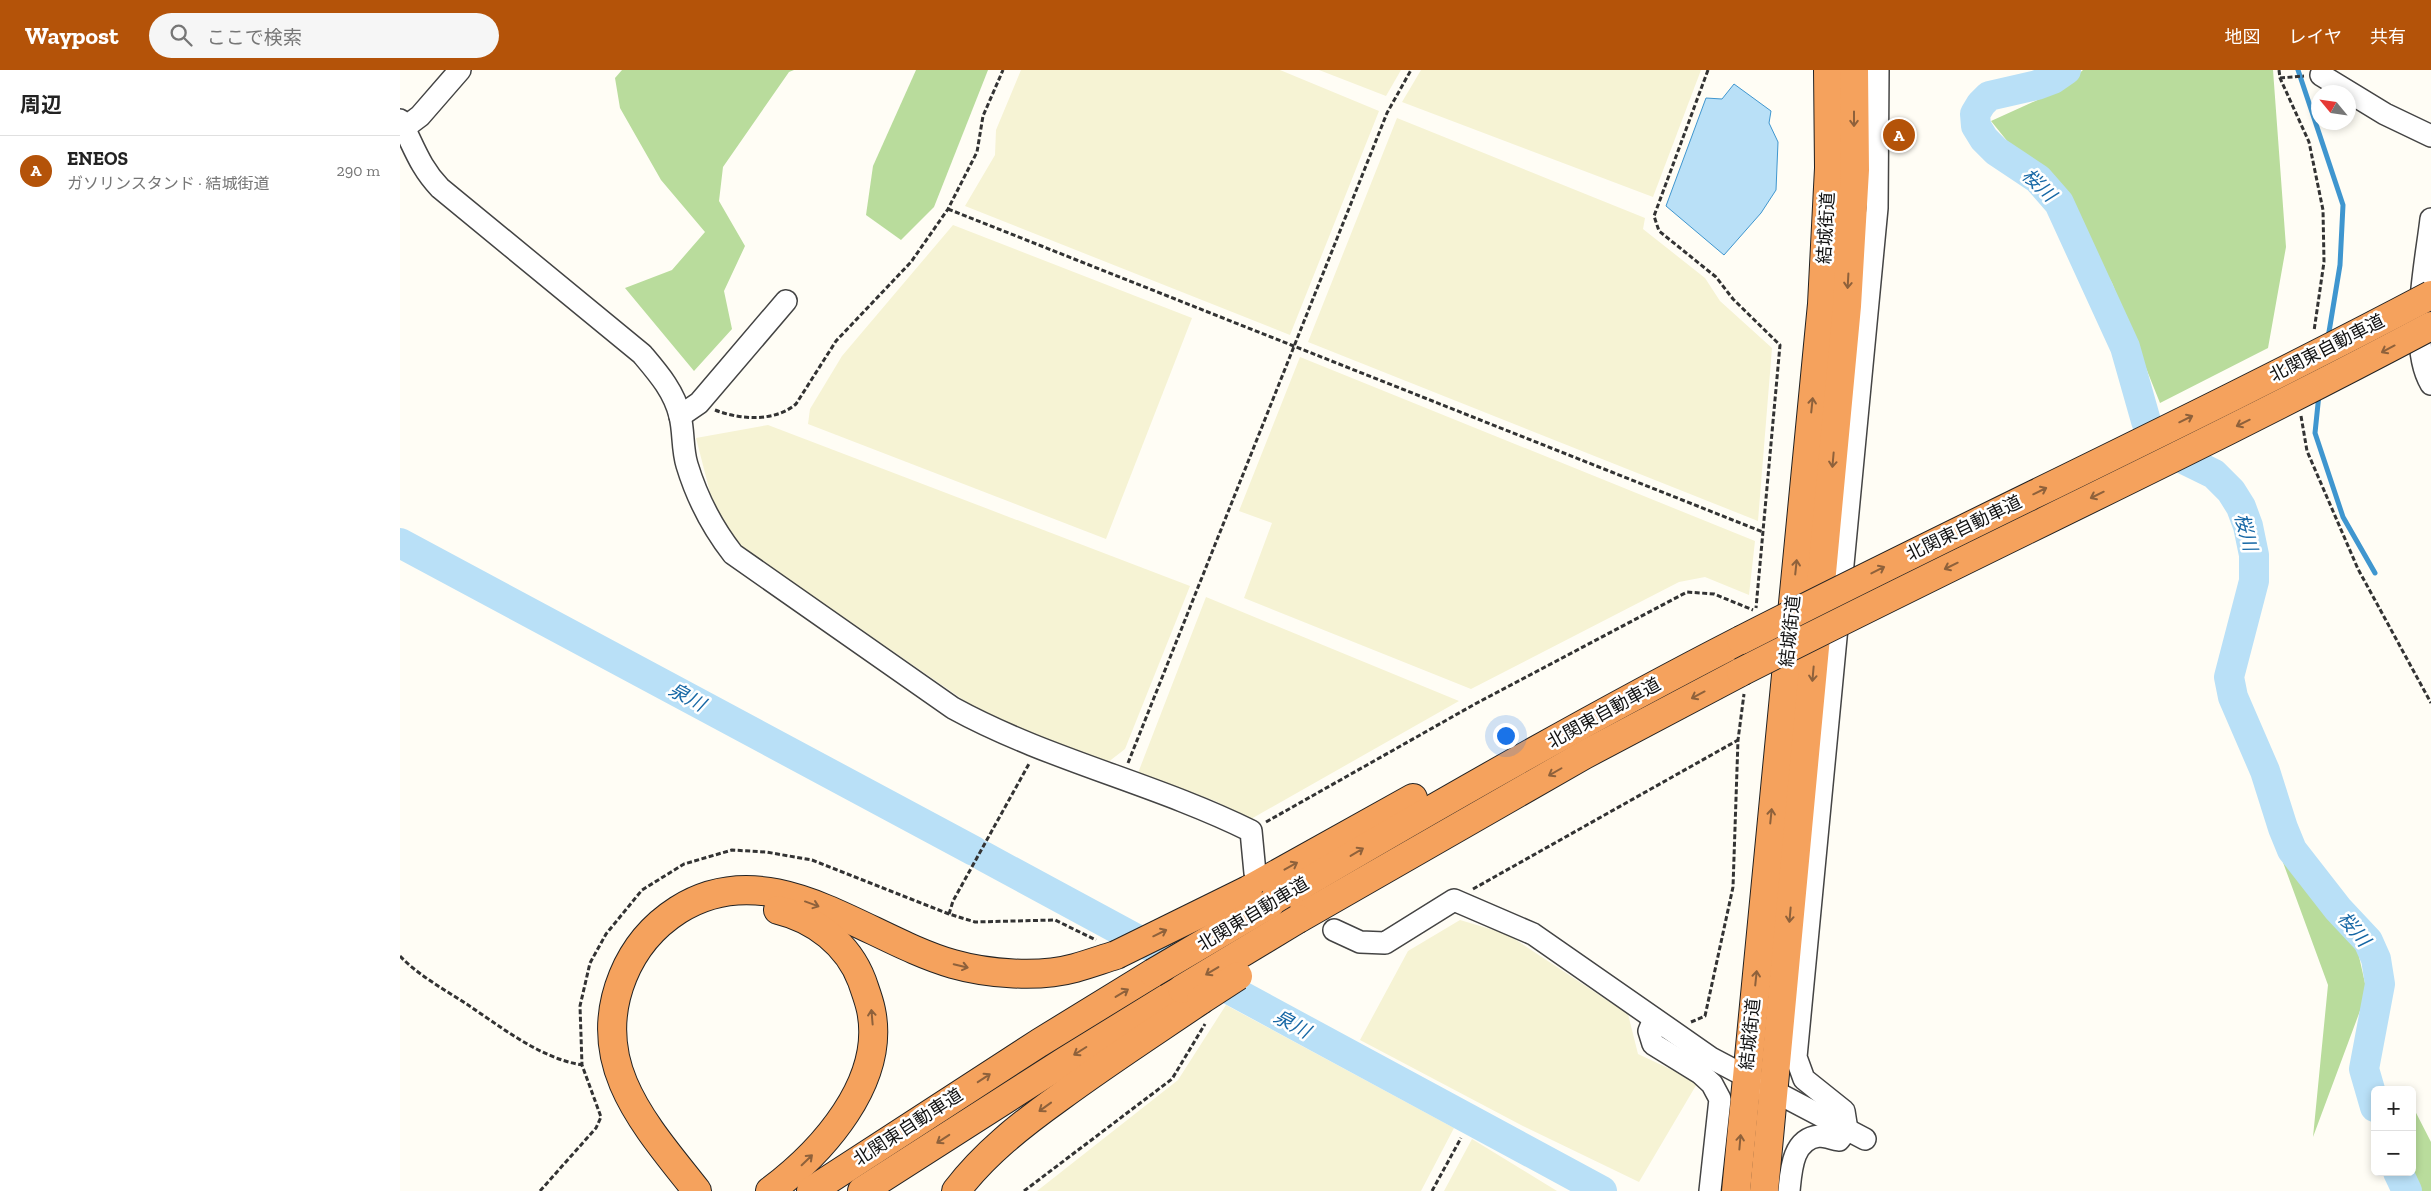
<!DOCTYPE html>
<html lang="ja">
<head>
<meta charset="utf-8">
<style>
	:root { --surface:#fff; --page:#f6f6f6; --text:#222; --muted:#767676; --line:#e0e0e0; --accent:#b45309 }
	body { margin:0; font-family:"Zilla Slab","Noto Sans JP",serif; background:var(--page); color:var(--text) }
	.controls { position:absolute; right:15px; bottom:15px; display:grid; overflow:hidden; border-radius:8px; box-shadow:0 2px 8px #0003 }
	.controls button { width:45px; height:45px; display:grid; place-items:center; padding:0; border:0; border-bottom:1px solid var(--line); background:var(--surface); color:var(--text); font:25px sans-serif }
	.compass { position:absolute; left:1911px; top:15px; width:45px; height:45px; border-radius:50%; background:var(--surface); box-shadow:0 2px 8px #0003; rotate:299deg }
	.you { position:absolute; left:1105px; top:665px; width:18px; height:18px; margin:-12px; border:4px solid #fff; border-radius:50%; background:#1a73e8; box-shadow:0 0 0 8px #1a73e833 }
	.badge { display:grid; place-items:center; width:32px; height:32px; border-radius:50%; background:var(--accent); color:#fff; font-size:16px; font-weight:700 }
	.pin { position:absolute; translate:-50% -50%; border:2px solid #fff; box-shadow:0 1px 5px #0006 }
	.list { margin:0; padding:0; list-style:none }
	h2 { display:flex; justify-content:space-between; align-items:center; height:65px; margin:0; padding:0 20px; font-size:21px }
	h2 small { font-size:16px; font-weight:400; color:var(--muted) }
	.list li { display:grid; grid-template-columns:32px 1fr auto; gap:15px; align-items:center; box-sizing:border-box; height:70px; padding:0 20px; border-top:1px solid var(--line) }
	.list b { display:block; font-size:19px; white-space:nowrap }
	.list p { margin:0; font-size:16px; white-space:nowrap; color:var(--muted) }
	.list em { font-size:16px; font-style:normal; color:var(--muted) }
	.icon { flex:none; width:28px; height:28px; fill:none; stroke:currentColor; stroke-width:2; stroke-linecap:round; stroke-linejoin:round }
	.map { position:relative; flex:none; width:2031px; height:1121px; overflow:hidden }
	header { display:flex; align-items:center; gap:30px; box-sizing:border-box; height:70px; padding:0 25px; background:var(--accent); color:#fff }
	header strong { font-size:24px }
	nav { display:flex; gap:28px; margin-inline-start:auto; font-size:18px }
	.search { width:350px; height:45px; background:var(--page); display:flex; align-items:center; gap:12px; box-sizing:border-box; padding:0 18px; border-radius:28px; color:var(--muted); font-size:19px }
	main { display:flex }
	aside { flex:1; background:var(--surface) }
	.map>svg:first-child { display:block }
</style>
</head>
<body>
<header>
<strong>Waypost</strong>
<div class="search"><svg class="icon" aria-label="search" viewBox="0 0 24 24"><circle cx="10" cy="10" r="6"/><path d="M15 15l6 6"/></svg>ここで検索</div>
<nav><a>地図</a><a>レイヤ</a><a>共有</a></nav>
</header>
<main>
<aside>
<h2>周辺<small></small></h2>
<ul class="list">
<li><span class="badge">A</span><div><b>ENEOS</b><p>ガソリンスタンド · 結城街道</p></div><em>290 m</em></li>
</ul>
</aside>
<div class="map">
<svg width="2031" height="1121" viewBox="0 0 2031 1121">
	<rect width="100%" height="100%" fill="#fffdf5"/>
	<g fill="#f6f3d4">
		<polygon points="621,0 880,0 979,41 890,265 565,136 595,85 596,60"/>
		<polygon points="919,0 1001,0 986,26"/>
		<polygon points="1021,0 1301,0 1253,127 1002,32"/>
		<polygon points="997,48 1245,148 1243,159 1305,208 1320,231 1372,278 1358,451 908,272"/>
		<polygon points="553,155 792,248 706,469 408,354 410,339 442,286"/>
		<polygon points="900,287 1355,471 1349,525 1305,507 1279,512 1071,619 844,528 872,453 839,441"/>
		<polygon points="368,355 790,516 725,679 707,693 591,649 339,475 314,438 296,368"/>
		<polygon points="806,527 1059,631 851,749 815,731 738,703"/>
		<polygon points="1060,850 1107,864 1228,944 1238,984 1298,1012 1239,1112 1121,1055 960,970 1008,881"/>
		<polygon points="826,935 1054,1058 1021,1121 637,1121 778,1010"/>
		<polygon points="1072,1069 1157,1121 1044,1121"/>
	</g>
	<g fill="#b9dc9c">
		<polygon points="222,0 394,0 389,2 323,97 319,131 345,176 324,221 332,259 294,301 225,218 272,200 305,162 261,110 220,38 215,8"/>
		<polygon points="516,0 588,0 534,137 501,170 466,145 473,96"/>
		<polygon points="1683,0 1873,0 1886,177 1868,278 1760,333 1712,213 1651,103 1608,72 1591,51 1662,19"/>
		<polygon points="1881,787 1958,882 1967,922 1913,1067 1928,915"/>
		<polygon points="2012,1035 2031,1072 2031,1121 2019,1121 2007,1102 2012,1102"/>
	</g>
	<polygon fill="#b9e0f7" stroke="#3f96cf" points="1334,14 1371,41 1369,53 1378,72 1376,120 1361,143 1324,185 1266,136 1306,28 1322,29"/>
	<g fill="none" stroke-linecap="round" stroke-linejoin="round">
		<g stroke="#3f96cf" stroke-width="5">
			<polyline points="1898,0 1943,135 1940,195 1928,268"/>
			<polyline points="1919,324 1915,363 1943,447 1975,503"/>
		</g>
		<g stroke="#b9e0f7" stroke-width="30">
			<polyline points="1666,0 1653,9 1637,15 1589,26 1581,34 1575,44 1576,56 1584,69 1596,81 1638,109 1659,133 1725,277 1746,351 1756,372 1763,379 1814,404 1831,421 1841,437 1848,456 1854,485 1854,511 1829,607 1833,627 1865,701 1883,758 1892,780 1938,839 1968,871 1976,889 1980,914 1964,999 1975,1037"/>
			<polyline points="0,473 574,781"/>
			<polyline points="583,786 1202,1121"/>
			<polyline points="1998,1102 2007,1121"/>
		</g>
		<g stroke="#444" stroke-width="24">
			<g id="minor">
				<polyline points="1921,5 1985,44 2031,66"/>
				<path d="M0,50C14,76 19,96 40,118L242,284C258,303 274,321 280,346C284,362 282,379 287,395C297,428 312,457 333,484L553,638C648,690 754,713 851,761L855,803"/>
				<polyline points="4,58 20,46 60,0"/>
				<path d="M2031,149C2026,193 2008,276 2031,314"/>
				<polyline points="280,346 299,333 386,231"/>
				<polyline points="934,860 960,872 985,873 1054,830 1133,864 1311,988 1465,1069"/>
				<polyline points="1254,949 1249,961 1253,974 1300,1003 1312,1014 1320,1029 1310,1121"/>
				<path d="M1389,1121C1391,1101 1392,1069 1419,1066C1425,1066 1433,1069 1439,1070L1447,1060L1444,1041L1404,1009L1396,987L1477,138L1478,0"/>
			</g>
		</g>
		<g stroke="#222" stroke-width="30">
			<g id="highway">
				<polyline points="848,820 1013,728"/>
				<path d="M870,834C1025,742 1181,652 1341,570"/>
				<polyline points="898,849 1184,685 1341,602"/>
				<path d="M297,1121C246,1056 187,994 223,906C234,879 253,856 278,840C371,781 465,869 553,894C588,904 639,908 675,898C689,894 703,889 716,885"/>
				<path d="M370,1121C422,1082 486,1012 471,940C469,930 465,920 462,911C448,874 415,849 378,840"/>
				<polyline points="411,1121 639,973 753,903"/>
				<polyline points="462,1121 665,991 782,919"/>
				<path d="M556,1121C585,1083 621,1055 660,1027C706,993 754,962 801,930"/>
				<polyline points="1336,1121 1422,234 1429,98 1428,0"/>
				<polyline points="1364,1121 1447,236 1455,100 1454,0"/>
			</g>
		</g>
		<g stroke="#333" stroke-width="3" stroke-dasharray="5 2.5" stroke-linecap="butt">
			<polyline points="1308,0 1254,146 1259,161 1316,207 1333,229 1380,275 1356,538"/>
			<polyline points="1879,0 1880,8 1909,72 1923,140 1924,192 1914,261"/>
			<polyline points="1880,8 1904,6"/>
			<polyline points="548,139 1363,462"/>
			<path d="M315,340C340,350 375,352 396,334L436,271L511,192L548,139L577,82L583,46L603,0"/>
			<polyline points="1901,346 1907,381 1958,499 2031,633"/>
			<polyline points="728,693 987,43 1011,0"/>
			<polyline points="866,752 1075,634 1287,522 1314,524 1353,540"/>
			<polyline points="1073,819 1338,670"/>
			<polyline points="549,844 553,831 630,692"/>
			<path d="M0,886C18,905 42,918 65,933C100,956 139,988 182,995"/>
			<polyline points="1291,952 1305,946 1333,817 1338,670 1344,624"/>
			<polyline points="140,1121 196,1058 201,1047 182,995 180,936 190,893 206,864 242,820 284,794 332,780 366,782 412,790 549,844 575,852 655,850 696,870"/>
			<polyline points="624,1121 772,1009 805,954"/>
			<polyline points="1032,1121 1061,1068"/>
		</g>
		<use href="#minor" stroke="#fff" stroke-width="21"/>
		<use href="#highway" stroke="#f5a25d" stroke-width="28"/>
		<g stroke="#222" stroke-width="30" stroke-linecap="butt">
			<g id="highway-bridge">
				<path d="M1341,570C1570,453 1804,345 2031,225"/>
				<path d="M1341,602C1570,485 1804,377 2031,256"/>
				<polyline points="716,885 848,820"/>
				<polyline points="753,903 870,834"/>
				<polyline points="782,919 898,849"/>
				<polyline points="801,930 838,906"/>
			</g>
		</g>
		<use href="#highway-bridge" stroke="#f5a25d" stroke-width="28"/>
	</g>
	<defs><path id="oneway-shaft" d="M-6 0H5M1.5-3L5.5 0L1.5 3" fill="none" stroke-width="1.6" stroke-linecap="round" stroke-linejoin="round" transform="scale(1.25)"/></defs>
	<g stroke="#8e613b">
		<use href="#oneway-shaft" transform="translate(1454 49) rotate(90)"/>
		<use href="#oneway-shaft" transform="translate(1448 211) rotate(93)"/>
		<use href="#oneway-shaft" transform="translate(1988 279) rotate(152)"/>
		<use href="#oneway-shaft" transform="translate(1412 335) rotate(-84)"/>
		<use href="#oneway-shaft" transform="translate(1786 349) rotate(-26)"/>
		<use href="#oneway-shaft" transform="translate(1843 353) rotate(154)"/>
		<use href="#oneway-shaft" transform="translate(1433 390) rotate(95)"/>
		<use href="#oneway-shaft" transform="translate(1640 421) rotate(-26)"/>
		<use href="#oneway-shaft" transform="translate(1697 425) rotate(154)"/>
		<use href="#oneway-shaft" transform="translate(1551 496) rotate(154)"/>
		<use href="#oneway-shaft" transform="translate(1396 497) rotate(-84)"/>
		<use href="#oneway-shaft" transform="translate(1478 500) rotate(-27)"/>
		<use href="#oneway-shaft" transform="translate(1413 604) rotate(95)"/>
		<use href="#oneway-shaft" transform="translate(1298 625) rotate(152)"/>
		<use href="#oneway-shaft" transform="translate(1155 702) rotate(150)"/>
		<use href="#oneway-shaft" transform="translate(1371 746) rotate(-84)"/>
		<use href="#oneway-shaft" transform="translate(957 782) rotate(-31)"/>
		<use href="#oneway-shaft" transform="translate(891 796) rotate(-29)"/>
		<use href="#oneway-shaft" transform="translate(412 834) rotate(20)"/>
		<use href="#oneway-shaft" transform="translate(1390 845) rotate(95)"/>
		<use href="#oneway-shaft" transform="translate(760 863) rotate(-26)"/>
		<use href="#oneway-shaft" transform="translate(561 896) rotate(13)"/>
		<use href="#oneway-shaft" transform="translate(812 901) rotate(149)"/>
		<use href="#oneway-shaft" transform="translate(1356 908) rotate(-84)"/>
		<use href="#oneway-shaft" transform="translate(722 923) rotate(-31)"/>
		<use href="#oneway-shaft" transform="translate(472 947) rotate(-95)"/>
		<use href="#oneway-shaft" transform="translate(680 981) rotate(148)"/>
		<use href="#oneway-shaft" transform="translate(584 1008) rotate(-33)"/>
		<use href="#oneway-shaft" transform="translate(645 1037) rotate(144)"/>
		<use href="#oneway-shaft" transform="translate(543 1069) rotate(147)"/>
		<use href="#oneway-shaft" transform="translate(1340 1072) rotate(-85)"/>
		<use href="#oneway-shaft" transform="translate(407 1090) rotate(-44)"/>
	</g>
	<g text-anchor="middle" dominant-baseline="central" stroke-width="5" stroke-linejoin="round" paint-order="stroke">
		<g font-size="18" fill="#111" stroke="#fff">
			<text transform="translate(1426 158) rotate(-87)">結城街道</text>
			<text transform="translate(1927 278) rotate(-27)">北関東自動車道</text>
			<text transform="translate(1564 458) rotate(-26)">北関東自動車道</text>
			<text transform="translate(1390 561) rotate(-84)">結城街道</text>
			<text transform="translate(1204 643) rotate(-29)">北関東自動車道</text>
			<text transform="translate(853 844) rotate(-31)">北関東自動車道</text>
			<text transform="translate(1350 964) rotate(-84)">結城街道</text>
			<text transform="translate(508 1057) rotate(-33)">北関東自動車道</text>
		</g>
		<g font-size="19" font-style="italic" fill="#1768a6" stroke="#fff">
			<text transform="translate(1639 115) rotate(43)">桜川</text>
			<text transform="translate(1846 462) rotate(75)">桜川</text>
			<text transform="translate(287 627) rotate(28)">泉川</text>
			<text transform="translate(1954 859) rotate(50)">桜川</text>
			<text transform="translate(892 954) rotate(28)">泉川</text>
		</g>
	</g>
</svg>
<div class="controls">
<button>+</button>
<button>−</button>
</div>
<svg class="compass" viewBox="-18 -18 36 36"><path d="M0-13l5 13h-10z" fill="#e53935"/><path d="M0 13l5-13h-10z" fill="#767676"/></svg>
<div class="you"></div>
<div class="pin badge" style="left:1499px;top:65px">A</div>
</div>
</main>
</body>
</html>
